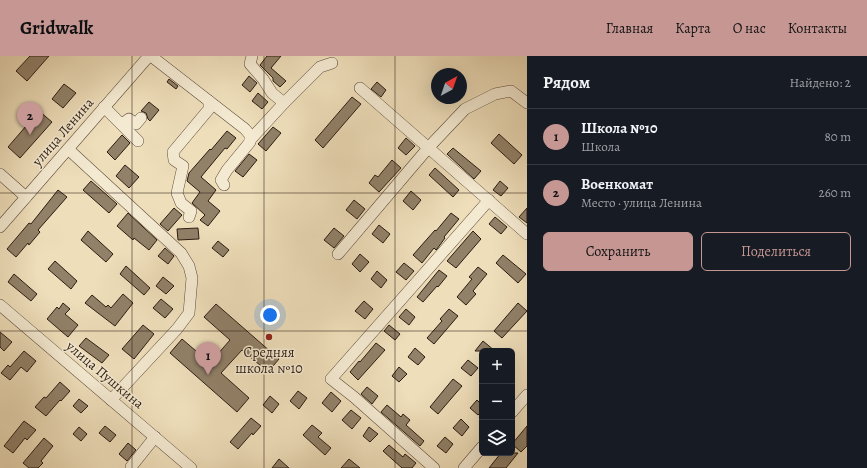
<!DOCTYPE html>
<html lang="ru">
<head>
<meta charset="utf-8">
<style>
	:root { --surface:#171b24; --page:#242831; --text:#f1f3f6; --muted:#9ea1a6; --line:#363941; --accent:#c59692 }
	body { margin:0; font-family:Alegreya,serif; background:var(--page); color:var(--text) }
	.controls { position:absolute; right:12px; bottom:12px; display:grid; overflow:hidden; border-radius:6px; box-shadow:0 4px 16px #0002 }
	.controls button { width:36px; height:36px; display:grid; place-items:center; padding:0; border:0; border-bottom:1px solid var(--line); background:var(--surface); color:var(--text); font:20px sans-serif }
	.compass { position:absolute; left:431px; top:12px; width:36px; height:36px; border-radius:50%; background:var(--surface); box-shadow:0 4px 16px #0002; rotate:40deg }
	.you { position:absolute; left:270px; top:259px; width:14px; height:14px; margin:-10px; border:3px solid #fff; border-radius:50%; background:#1a73e8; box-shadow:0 0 0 6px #1a73e833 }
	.badge { display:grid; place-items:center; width:26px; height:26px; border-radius:50%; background:var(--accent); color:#111; font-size:13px; font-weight:700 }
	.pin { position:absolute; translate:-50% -33px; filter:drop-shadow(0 1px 2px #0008) }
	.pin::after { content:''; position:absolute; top:21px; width:14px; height:12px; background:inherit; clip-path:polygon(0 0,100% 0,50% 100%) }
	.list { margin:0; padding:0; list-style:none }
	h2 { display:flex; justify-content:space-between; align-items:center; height:52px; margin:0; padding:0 16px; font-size:17px }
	h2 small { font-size:13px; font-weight:400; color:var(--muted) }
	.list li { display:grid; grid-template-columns:26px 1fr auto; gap:12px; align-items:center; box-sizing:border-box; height:56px; padding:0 16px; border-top:1px solid var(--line) }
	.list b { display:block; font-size:15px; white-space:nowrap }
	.list p { margin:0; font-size:13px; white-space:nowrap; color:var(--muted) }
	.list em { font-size:13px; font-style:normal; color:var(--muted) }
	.actions { display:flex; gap:8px; padding:12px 16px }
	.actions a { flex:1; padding:9px 0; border:1px solid var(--accent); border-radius:6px; text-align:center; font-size:14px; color:var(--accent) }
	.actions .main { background:var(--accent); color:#111 }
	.icon { flex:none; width:22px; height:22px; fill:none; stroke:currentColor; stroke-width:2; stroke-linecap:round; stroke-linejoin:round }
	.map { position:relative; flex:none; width:527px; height:412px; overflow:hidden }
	header { display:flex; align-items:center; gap:24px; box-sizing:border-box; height:56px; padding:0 20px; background:var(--accent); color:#111 }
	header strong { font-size:19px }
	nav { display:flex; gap:22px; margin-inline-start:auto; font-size:14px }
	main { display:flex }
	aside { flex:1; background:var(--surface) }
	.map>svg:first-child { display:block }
</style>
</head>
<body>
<header>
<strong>Gridwalk</strong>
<nav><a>Главная</a><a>Карта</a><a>О нас</a><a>Контакты</a></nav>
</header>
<main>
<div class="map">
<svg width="527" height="412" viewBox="0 0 527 412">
	<rect width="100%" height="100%" fill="#eedeba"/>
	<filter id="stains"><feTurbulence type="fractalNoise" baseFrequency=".005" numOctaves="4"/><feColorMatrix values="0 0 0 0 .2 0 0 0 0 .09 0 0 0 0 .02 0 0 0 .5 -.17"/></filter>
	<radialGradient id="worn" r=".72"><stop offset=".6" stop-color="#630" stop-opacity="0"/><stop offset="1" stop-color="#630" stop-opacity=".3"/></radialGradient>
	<g fill="#918169" stroke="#2c1c12">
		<polygon points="30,0 49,0 27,25 16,15"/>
		<polygon points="267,0 281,0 271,12 286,25 280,31 273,25 273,22 260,9"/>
		<polygon points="249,20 257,27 250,36 242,29"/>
		<polygon points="169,23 178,30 176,33 167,26"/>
		<polygon points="377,26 386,34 381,41 371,33"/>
		<polygon points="64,28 76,37 63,52 52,43"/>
		<polygon points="258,37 268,46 262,53 252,45"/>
		<polygon points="352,41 361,48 323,92 315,84"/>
		<polygon points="149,46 159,54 150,65 148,63 146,57 141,55"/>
		<polygon points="39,55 52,66 20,102 8,91"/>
		<polygon points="273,71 281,77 266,95 258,88"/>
		<polygon points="227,75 236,82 227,93 225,92 201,121 216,134 208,145 220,155 208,170 200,164 205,159 192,147 200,136 187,125 189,117 210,93 211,94"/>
		<polygon points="499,78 522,99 514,108 491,87"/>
		<polygon points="122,79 130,87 115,104 107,96"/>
		<polygon points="406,82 415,90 406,99 398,92"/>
		<polygon points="453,92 481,115 474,123 447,98"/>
		<polygon points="249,98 257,104 243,121 235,115"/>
		<polygon points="392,104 401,112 379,136 369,127 375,119 378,121"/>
		<polygon points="125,109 139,121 129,132 116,120"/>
		<polygon points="435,112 459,134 453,141 429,119"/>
		<polygon points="91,125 117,148 109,157 83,134"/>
		<polygon points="500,125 508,132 501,140 493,134"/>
		<polygon points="58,134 67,141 38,174 40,176 29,189 28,187 16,201 7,193 29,167 31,168"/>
		<polygon points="411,135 421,144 413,154 403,145"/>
		<polygon points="354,144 365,153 357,163 346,154"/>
		<polygon points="174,152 182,159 168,175 160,168"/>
		<polygon points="527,152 527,167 519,161"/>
		<polygon points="128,157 157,184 149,194 134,182 133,184 117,170"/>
		<polygon points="451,157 459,163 444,181 445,182 437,193 436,194 434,192 422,207 413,199 435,174 436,175"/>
		<polygon points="495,161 507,171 501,178 489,168"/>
		<polygon points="379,169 390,178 383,187 372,178"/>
		<polygon points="198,172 199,183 178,184 177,173"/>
		<polygon points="334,172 344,180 334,192 324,184"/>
		<polygon points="88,175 113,198 106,206 81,184"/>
		<polygon points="473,175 481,183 456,212 447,205"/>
		<polygon points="218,185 229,194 223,201 212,192"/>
		<polygon points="165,192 174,200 168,208 158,200"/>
		<polygon points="360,198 369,206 360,216 352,208"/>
		<polygon points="503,199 526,218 518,227 496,207"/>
		<polygon points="55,205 77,225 71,233 48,213"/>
		<polygon points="404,207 414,215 406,224 396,216"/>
		<polygon points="126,210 150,232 144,239 120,218"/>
		<polygon points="478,211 487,218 473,235 476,238 466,249 457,241 472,223 469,221"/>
		<polygon points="439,214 447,220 438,231 437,230 423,246 417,241"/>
		<polygon points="377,215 387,224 381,232 371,223"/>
		<polygon points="14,218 37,238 31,245 8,226"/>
		<polygon points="163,221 174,230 166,238 156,230"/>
		<polygon points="123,238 133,247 115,270 85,247 92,239 106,251 108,249 111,252"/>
		<polygon points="161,243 173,253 165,262 153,252"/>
		<polygon points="364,245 373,253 365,263 355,255"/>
		<polygon points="63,247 70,253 65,258 78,269 68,281 47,263 57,251 59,253"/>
		<polygon points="518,247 527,255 502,282 494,275"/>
		<polygon points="216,248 279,303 268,316 242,294 221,317 249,342 237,356 170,297 182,283 210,307 230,284 204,261"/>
		<polygon points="406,253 415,261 409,269 399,261"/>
		<polygon points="449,253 458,260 434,288 427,282 442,265 440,263"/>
		<polygon points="143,269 154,278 134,303 122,293"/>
		<polygon points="389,269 400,278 395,284 384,275"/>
		<polygon points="0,276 12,286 4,295 0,291"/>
		<polygon points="86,282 109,299 102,307 79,290"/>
		<polygon points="483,285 495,295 475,295"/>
		<polygon points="376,287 385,294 358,324 350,316 359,305 360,306"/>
		<polygon points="415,292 425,301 418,309 408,301"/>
		<polygon points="24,295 36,305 27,316 21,311 10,324 1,317 8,309 10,311"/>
		<polygon points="468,304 478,312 471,320 461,312"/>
		<polygon points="399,311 407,318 399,326 392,320"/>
		<polygon points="453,323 462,330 438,358 430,351"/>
		<polygon points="60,326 70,335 61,345 60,344 46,360 35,351 44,341 46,342"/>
		<polygon points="367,331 378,340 372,348 361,338"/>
		<polygon points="298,335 307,342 299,353 290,345"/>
		<polygon points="331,336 341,345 332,356 322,347"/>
		<polygon points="270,340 279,348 272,357 263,349"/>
		<polygon points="79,343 88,350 81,357 73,350"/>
		<polygon points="477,344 482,349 482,355 478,359 470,352"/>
		<polygon points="387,349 401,361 403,358 410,364 406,369 424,385 420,390 381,356"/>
		<polygon points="351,354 361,362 352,373 342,364"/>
		<polygon points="251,362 261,370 253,379 252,377 238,393 230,386"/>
		<polygon points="461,363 469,371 462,380 453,372"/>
		<polygon points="24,365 36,374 27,384 25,382 13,397 4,390"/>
		<polygon points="312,369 322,377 318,381 331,392 325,399 303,379"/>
		<polygon points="105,370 116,379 110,386 99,377"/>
		<polygon points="527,370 527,390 521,396 512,388"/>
		<polygon points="79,371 87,378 81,385 73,378"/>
		<polygon points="369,371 378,378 370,386 363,380"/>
		<polygon points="445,381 453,388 446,397 437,390"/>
		<polygon points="44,382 53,390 41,405 43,407 38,412 29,412 23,407"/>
		<polygon points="128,387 136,394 127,405 119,398"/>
		<polygon points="389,389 403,401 405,398 416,407 412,412 402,412 383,395"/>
		<polygon points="501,397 518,397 506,412 489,412"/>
		<polygon points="279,403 289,412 272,412"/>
		<polygon points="349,403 360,412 341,412"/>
	</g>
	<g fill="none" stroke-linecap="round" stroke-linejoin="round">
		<g stroke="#5c4c3c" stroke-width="12">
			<g id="minor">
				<polyline points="151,0 245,73 250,79 250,86 227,114 221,124 224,129"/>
				<polyline points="360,32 527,178"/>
				<polyline points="284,47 320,11 332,7"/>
				<polyline points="104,51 138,85"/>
				<polyline points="122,68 129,63 136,68 141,62"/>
				<polyline points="250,84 284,47 272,37 263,23 250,8 252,0"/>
				<polyline points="68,93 181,197 189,210 192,222 189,257 177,273 111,344"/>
				<polyline points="0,118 26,141"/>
				<polyline points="189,161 191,155 181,147 177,137 183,110 174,104 173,96 209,53 209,45"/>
				<polyline points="0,171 149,0"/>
				<polyline points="338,198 429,91 465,53 495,38 511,35 527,47"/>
				<polyline points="0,249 191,412"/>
				<polyline points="512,356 527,339"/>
				<polyline points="131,411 155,381"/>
				<polyline points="434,412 354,341 331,323 489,144"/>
				<polyline points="464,412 482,391"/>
			</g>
		</g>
		<use href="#minor" stroke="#f4ead2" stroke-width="11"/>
	</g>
	<path fill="none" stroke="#2c1c12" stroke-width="1" stroke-opacity="0.55" d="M132,0V412M264,0V412M395,0V412M0,137H527M0,275H527"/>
	<circle fill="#8f2418" stroke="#f4ead2" stroke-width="1.5" cx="269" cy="281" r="4"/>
	<g text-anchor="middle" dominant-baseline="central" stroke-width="3" stroke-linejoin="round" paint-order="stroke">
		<g font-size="14" fill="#2c1c12" stroke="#f4ead2">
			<text transform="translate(63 76) rotate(-49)">улица Ленина</text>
			<text transform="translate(105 319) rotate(40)">улица Пушкина</text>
		</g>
		<g font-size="14" fill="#2c1c12" stroke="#f4ead2">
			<text x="269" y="296">Средняя<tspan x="269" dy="16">школа №10</tspan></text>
		</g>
	</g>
	<rect width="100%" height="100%" filter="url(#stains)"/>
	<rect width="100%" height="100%" fill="url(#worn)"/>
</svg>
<div class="controls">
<button>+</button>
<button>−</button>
<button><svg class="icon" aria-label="layers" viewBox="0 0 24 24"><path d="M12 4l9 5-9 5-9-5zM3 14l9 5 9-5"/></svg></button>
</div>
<svg class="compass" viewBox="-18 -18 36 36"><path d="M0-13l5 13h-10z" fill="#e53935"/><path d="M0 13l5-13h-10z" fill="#9ea1a6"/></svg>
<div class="you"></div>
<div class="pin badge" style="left:208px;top:319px">1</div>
<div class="pin badge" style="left:30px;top:79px">2</div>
</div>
<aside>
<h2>Рядом<small>Найдено: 2</small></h2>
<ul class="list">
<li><span class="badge">1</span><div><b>Школа №10</b><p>Школа</p></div><em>80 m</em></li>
<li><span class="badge">2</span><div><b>Военкомат</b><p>Место · улица Ленина</p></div><em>260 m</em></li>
</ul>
<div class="actions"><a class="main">Сохранить</a><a>Поделиться</a></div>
</aside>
</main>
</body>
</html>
